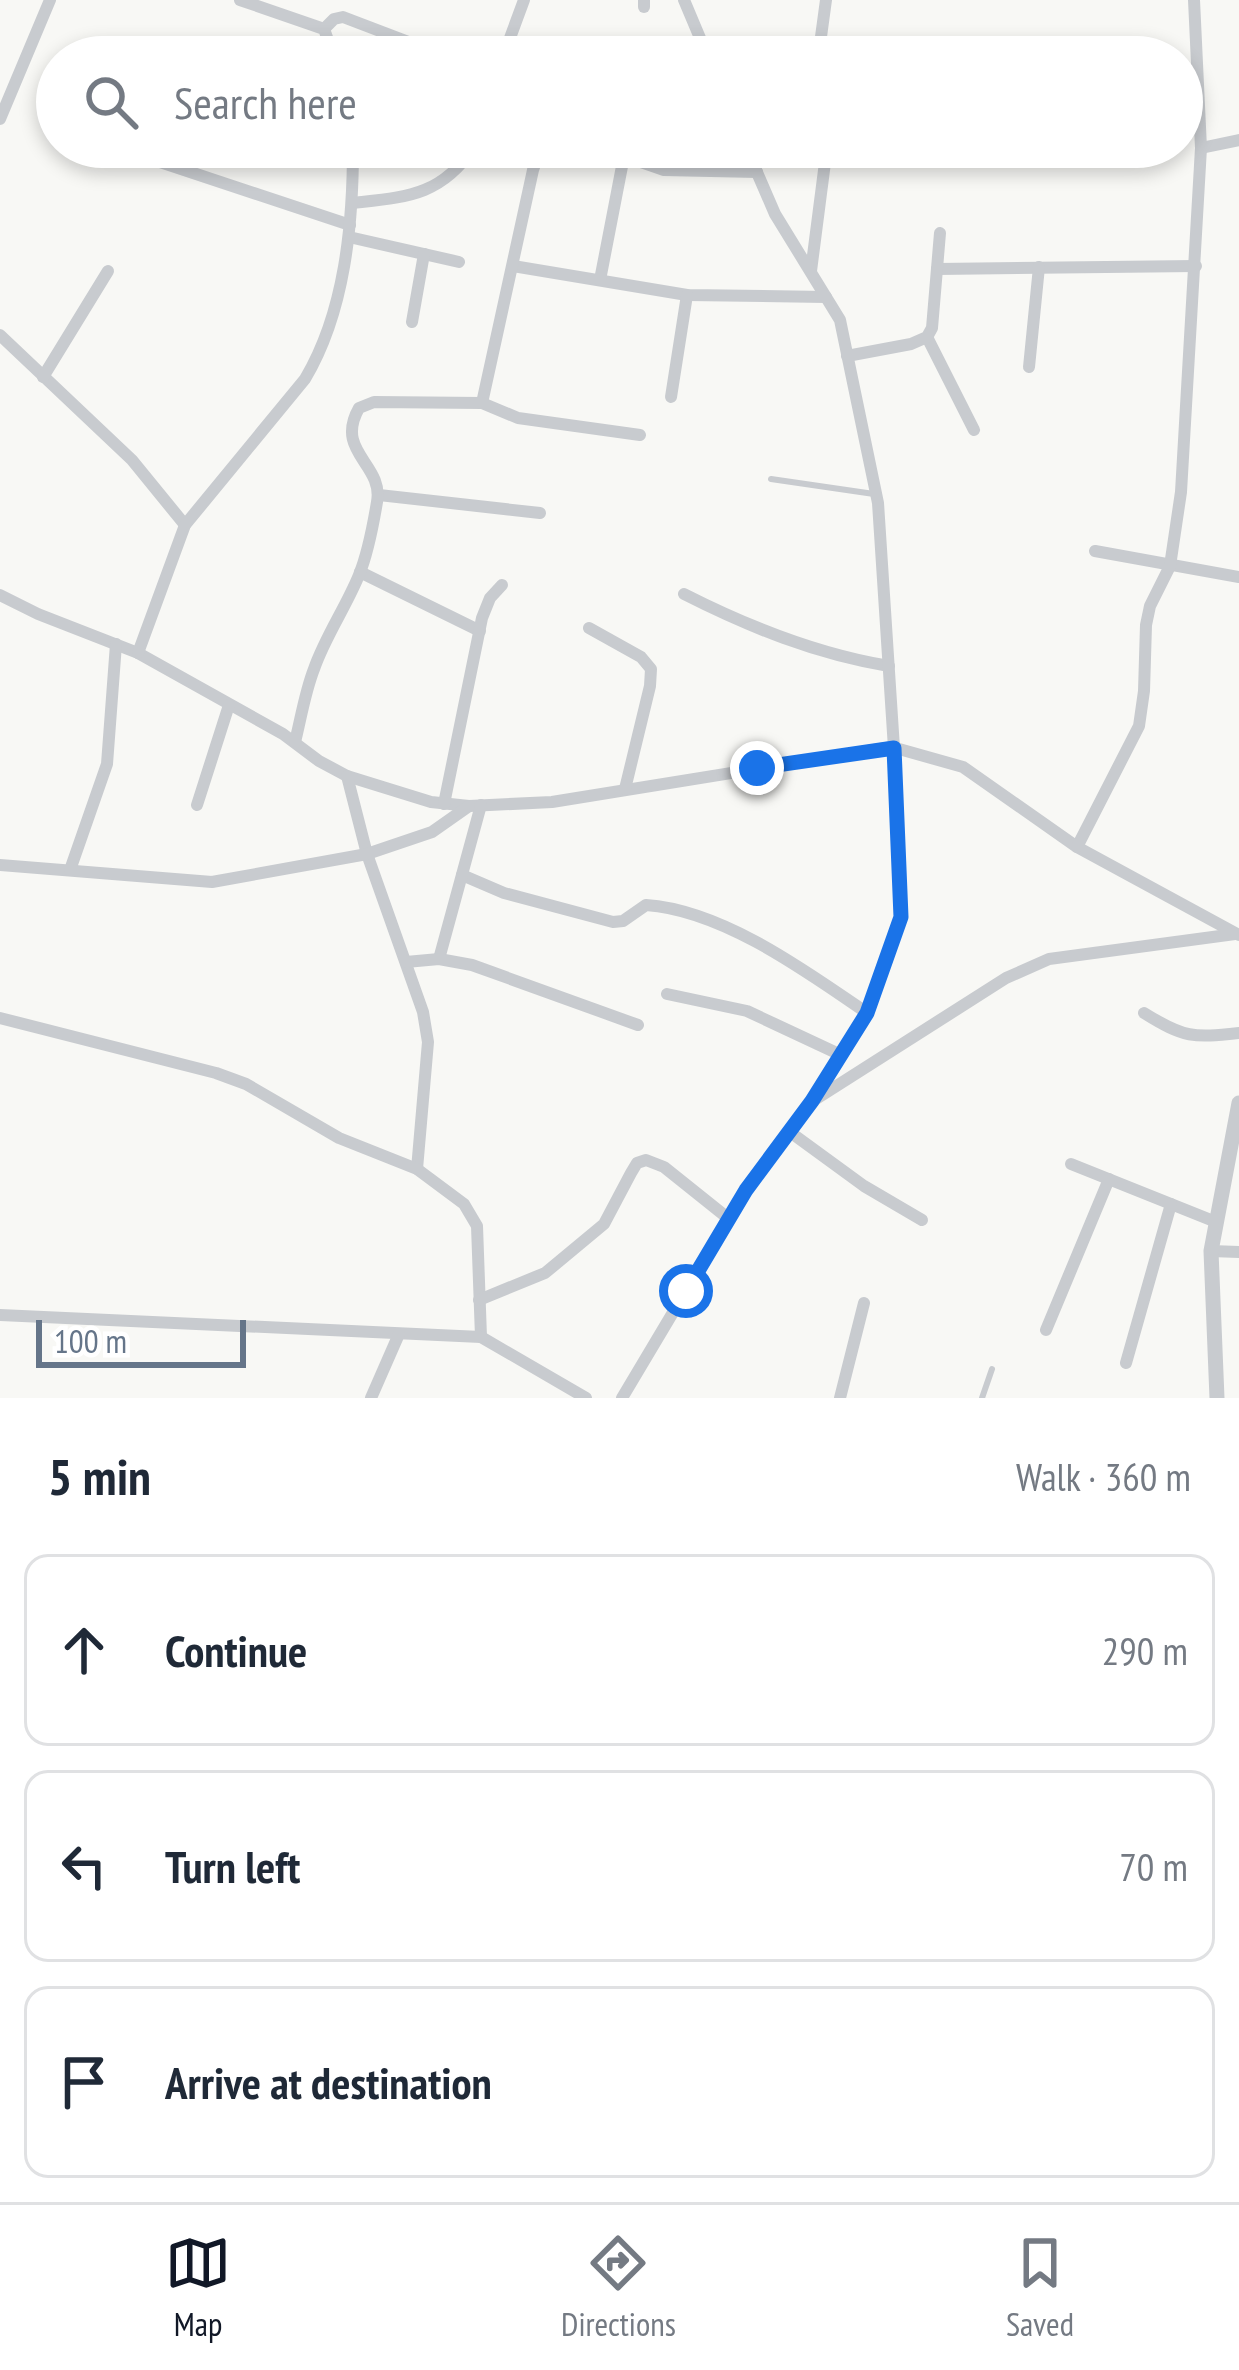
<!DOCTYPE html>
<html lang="en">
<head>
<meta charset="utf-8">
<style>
	:root { --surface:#fff; --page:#f6f6f7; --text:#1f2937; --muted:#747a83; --line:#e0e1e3; --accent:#111827 }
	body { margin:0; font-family:"PT Sans Narrow",sans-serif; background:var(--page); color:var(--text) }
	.scale { position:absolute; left:36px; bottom:30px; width:210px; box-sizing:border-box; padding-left:12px; border:6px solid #657589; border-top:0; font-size:33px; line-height:42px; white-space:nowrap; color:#657589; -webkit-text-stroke:9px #fff; paint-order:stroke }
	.stop { position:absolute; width:36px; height:36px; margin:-27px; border:9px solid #1a73e8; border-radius:50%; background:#fff }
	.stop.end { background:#1a73e8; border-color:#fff; box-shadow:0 3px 12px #0008 }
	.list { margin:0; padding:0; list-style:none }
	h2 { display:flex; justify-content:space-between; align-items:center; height:156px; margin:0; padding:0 48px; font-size:51px }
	h2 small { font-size:39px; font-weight:400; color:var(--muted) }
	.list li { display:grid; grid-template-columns:78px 1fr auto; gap:36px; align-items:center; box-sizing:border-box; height:192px; margin:0 24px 24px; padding:0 24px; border:3px solid var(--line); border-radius:24px }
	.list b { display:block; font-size:45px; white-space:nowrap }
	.list em { font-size:39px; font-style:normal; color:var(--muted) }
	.icon { flex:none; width:66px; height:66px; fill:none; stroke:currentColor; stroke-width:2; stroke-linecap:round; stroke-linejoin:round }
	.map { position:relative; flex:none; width:1239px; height:1398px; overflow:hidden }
	.search { position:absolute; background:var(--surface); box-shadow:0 6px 18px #0003; left:36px; right:36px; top:36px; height:132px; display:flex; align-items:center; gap:30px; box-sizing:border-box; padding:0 42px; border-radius:66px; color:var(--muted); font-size:45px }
	.sheet { height:804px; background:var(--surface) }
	nav { display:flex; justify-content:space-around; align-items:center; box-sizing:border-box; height:168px; border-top:3px solid var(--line); background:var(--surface); font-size:33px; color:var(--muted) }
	nav a { display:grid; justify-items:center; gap:6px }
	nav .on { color:var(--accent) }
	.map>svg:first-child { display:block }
</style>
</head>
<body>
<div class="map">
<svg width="1239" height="1398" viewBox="0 0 1239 1398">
	<rect width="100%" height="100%" fill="#f8f8f5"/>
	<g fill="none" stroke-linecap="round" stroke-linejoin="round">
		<g stroke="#c8cbcf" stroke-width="6">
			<polyline points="771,479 874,494"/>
			<polyline points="982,1398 992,1369"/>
		</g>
		<g stroke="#c8cbcf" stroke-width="12">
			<polyline points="240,0 324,29 334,57"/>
			<polyline points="644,0 644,7"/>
			<polyline points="684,0 708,57"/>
			<polyline points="324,29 334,19 343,17 448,57"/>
			<polyline points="503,57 524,0"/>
			<polyline points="821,57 820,44 826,0"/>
			<polyline points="0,119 50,0"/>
			<polyline points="598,147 664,170 757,172"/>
			<polyline points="1201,148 1239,140"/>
			<polyline points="127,151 350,225"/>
			<path d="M353,203C407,197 441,196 474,147"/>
			<polyline points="349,237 459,262"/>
			<polyline points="513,266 687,295 826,297"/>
			<polyline points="937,269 1196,266"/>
			<polyline points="811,271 827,147"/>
			<polyline points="600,280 624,156"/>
			<polyline points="412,322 424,254"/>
			<polyline points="0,335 132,460 185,525"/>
			<polyline points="927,337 974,430"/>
			<polyline points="847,356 911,344 927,337 932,328 940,233"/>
			<polyline points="1029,367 1039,267"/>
			<polyline points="43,377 108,271"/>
			<polyline points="671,397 687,295"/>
			<polyline points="482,403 533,170 541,147"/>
			<polyline points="379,495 540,513"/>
			<polyline points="1095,551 1239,577"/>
			<polyline points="360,572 480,631"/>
			<path d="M684,594C749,627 816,654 889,666"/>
			<polyline points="0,595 38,614 138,653 283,734 319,761 347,776 431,802 469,806 552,802 892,747 963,767 1077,847 1239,935"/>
			<polyline points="589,628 641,657 651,669 650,686 625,789"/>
			<path d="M138,653L185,525L305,379C345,312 353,224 353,147"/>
			<path d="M295,742C301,718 305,692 314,669C325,637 346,607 359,575C368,553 373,526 377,502C384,464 334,452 359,408L374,402L482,403L518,418L640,435"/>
			<polyline points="347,776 367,854 423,1012 428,1042 417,1169"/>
			<polyline points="444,804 482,618 490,598 502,585"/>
			<polyline points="197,805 229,705"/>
			<polyline points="1077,847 1139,726 1144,691 1146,625 1150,606 1170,566 1181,492 1201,148 1194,0"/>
			<polyline points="0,865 212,882 367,854 432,832 469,806"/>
			<polyline points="70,870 107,764 116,644"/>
			<path d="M462,875L504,893L613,922L623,921L646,905C722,910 806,971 867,1013"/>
			<polyline points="439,959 481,805"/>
			<polyline points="406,962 439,959 472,965 638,1025"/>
			<polyline points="667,994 747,1011 841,1055"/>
			<path d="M1144,1013C1184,1038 1193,1038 1239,1033"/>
			<polyline points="0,1018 216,1073 246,1084 339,1138 417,1169 464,1204 477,1226 481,1337"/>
			<polyline points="816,1099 1006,978 1049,959 1235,934"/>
			<polyline points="790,1132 864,1186 922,1220"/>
			<polyline points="1071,1164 1216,1222"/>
			<polyline points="1211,1251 1239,1252"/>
			<polyline points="479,1300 545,1273 604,1224 631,1173 637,1163 646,1160 664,1167 729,1219"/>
			<polyline points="0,1315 481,1337 586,1398"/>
			<polyline points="1046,1330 1109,1179"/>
			<polyline points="1126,1363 1171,1204"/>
			<polyline points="371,1398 399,1334"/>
			<polyline points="622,1398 746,1190 813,1101 867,1013 901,917 894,748 878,503 840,320 775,214 746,147"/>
			<polyline points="840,1398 864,1303"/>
		</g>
		<polyline stroke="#c8cbcf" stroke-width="15" points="1217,1398 1211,1251 1239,1103"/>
	</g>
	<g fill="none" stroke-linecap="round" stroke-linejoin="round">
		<polyline stroke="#1a73e8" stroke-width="15" points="686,1291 746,1190 812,1101 867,1013 901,917 894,748 757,768"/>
	</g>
</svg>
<div class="scale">100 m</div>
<div class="stop" style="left:686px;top:1291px"></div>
<div class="stop end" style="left:757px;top:768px"></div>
<div class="search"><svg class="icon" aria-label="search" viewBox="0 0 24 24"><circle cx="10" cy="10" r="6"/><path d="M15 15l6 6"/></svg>Search here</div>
</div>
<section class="sheet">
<h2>5 min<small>Walk · 360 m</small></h2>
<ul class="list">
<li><svg class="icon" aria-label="ahead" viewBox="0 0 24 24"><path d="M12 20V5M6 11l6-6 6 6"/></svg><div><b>Continue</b></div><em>290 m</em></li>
<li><svg class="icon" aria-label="left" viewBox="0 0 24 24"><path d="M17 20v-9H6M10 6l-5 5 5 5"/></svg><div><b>Turn left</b></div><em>70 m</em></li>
<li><svg class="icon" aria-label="arrive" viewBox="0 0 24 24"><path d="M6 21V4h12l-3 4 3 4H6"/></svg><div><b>Arrive at destination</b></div></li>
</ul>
</section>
<nav>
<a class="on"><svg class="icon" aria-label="map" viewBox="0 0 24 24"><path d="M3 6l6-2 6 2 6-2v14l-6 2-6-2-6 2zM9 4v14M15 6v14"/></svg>Map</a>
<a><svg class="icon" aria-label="directions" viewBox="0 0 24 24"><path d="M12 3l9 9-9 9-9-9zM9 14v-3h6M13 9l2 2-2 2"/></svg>Directions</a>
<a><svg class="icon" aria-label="saved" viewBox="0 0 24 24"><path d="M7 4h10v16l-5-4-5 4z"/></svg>Saved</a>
</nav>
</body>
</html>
